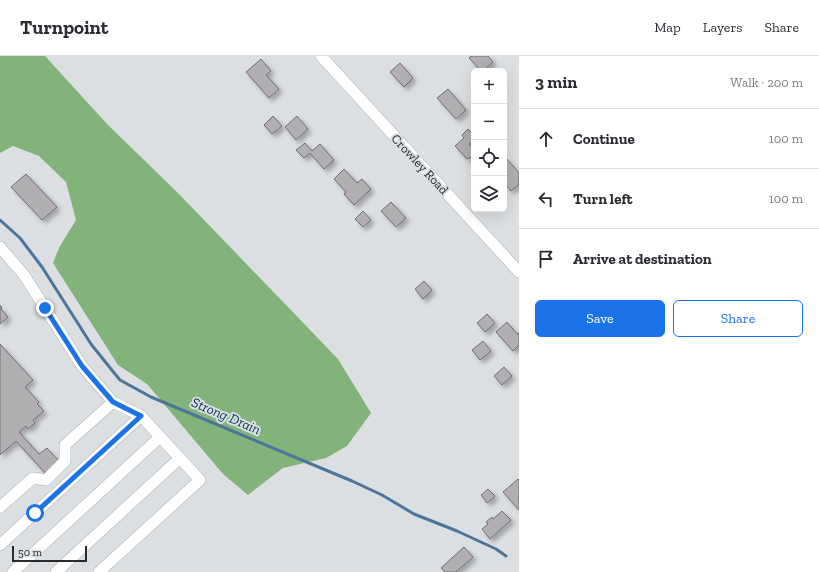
<!DOCTYPE html>
<html lang="en">
<head>
<meta charset="utf-8">
<style>
	:root { --surface:#fff; --page:#f2f2f3; --text:#2b2b33; --muted:#7c7c81; --line:#e1e1e2; --accent:#1a73e8 }
	body { margin:0; font-family:"Zilla Slab",serif; background:var(--page); color:var(--text) }
	.controls { position:absolute; right:12px; top:12px; display:grid; overflow:hidden; border-radius:6px; box-shadow:0 4px 16px #0002 }
	.controls button { width:36px; height:36px; display:grid; place-items:center; padding:0; border:0; border-bottom:1px solid var(--line); background:var(--surface); color:var(--text); font:20px sans-serif }
	.scale { position:absolute; left:12px; bottom:10px; width:75px; box-sizing:border-box; padding-left:4px; border:2px solid #292a2b; border-top:0; font-size:11px; line-height:14px; white-space:nowrap; color:#292a2b; -webkit-text-stroke:3px #dcdfe2; paint-order:stroke }
	.stop { position:absolute; width:12px; height:12px; margin:-9px; border:3px solid #1a73e8; border-radius:50%; background:#fff }
	.stop.end { background:#1a73e8; border-color:#fff; box-shadow:0 1px 4px #0008 }
	.list { margin:0; padding:0; list-style:none }
	h2 { display:flex; justify-content:space-between; align-items:center; height:52px; margin:0; padding:0 16px; font-size:17px }
	h2 small { font-size:13px; font-weight:400; color:var(--muted) }
	.list li { display:grid; grid-template-columns:26px 1fr auto; gap:12px; align-items:center; box-sizing:border-box; height:60px; padding:0 16px; border-top:1px solid var(--line) }
	.list b { display:block; font-size:15px; white-space:nowrap }
	.list em { font-size:13px; font-style:normal; color:var(--muted) }
	.actions { display:flex; gap:8px; padding:12px 16px }
	.actions a { flex:1; padding:9px 0; border:1px solid var(--accent); border-radius:6px; text-align:center; font-size:14px; color:var(--accent) }
	.actions .main { background:var(--accent); color:#fff }
	.icon { flex:none; width:22px; height:22px; fill:none; stroke:currentColor; stroke-width:2; stroke-linecap:round; stroke-linejoin:round }
	.map { position:relative; flex:none; width:519px; height:516px; overflow:hidden }
	header { display:flex; align-items:center; gap:24px; box-sizing:border-box; height:56px; padding:0 20px; background:var(--surface); border-bottom:1px solid var(--line) }
	header strong { font-size:19px }
	nav { display:flex; gap:22px; margin-inline-start:auto; font-size:14px }
	main { display:flex }
	aside { flex:1; background:var(--surface) }
	.map>svg:first-child { display:block }
</style>
</head>
<body>
<header>
<strong>Turnpoint</strong>
<nav><a>Map</a><a>Layers</a><a>Share</a></nav>
</header>
<main>
<div class="map">
<svg width="519" height="516" viewBox="0 0 519 516">
	<defs>
		<filter id="shadow"><feDropShadow dx="3.5" dy="3.5" stdDeviation="2" flood-color="#0004"/></filter>
	</defs>
	<rect width="100%" height="100%" fill="#dcdfe2"/>
	<polygon fill="#82b37a" points="0,0 45,0 108,69 179,138 338,303 371,357 347,390 326,402 283,412 248,439 223,418 147,328 118,309 53,207 59,192 76,164 66,126 39,100 13,90 0,97"/>
	<g fill="none" stroke-linecap="round" stroke-linejoin="round">
		<polyline stroke="#4c7699" stroke-width="3" points="0,164 20,182 42,211 91,288 111,313 120,324 151,341 352,425 382,439 414,458 457,475 496,493 506,500"/>
	</g>
	<g fill="#b2afb2" stroke="#716e71" filter="url(#shadow)">
		<polygon points="471,0 488,0 493,6 483,15 481,15 469,2"/>
		<polygon points="261,3 271,15 266,19 279,33 269,42 246,16"/>
		<polygon points="400,7 413,22 404,31 390,16"/>
		<polygon points="448,33 466,54 456,63 437,42"/>
		<polygon points="273,60 282,70 272,78 264,69"/>
		<polygon points="297,60 308,73 296,84 285,71"/>
		<polygon points="468,73 474,80 474,84 469,88 474,93 474,106 470,101 467,103 455,90 464,82 462,79"/>
		<polygon points="305,87 312,95 320,88 334,104 324,113 310,97 304,102 296,94"/>
		<polygon points="506,102 519,117 519,128 511,135 505,128 507,127 504,124 504,104"/>
		<polygon points="344,113 357,127 362,123 371,133 354,149 344,138 346,136 334,123"/>
		<polygon points="26,118 57,151 42,164 11,131"/>
		<polygon points="391,146 406,162 396,171 381,155"/>
		<polygon points="363,155 371,164 363,171 355,163"/>
		<polygon points="424,225 432,234 423,243 415,233"/>
		<polygon points="0,249 2,252 1,253 8,261 0,268"/>
		<polygon points="487,258 495,267 485,276 477,267"/>
		<polygon points="507,266 517,278 519,277 519,289 513,295 496,276"/>
		<polygon points="483,285 491,295 480,304 472,294"/>
		<polygon points="0,288 33,324 25,331 39,346 37,348 44,355 33,364 35,367 28,373 26,370 19,376 39,398 47,392 59,405 45,417 16,385 0,399"/>
		<polygon points="504,311 512,320 502,329 494,320"/>
		<polygon points="518,423 519,424 519,454 503,436"/>
		<polygon points="488,433 495,440 487,447 481,439"/>
		<polygon points="502,455 511,464 490,483 482,473 488,468 486,466 492,461 493,463"/>
		<polygon points="464,491 473,501 456,516 445,516 441,512"/>
	</g>
	<g fill="none" stroke-linecap="round" stroke-linejoin="round">
		<g stroke="#afb1b4" stroke-width="12">
			<g id="minor">
				<polyline points="321,0 519,216"/>
				<polyline points="0,191 24,219 82,310 113,346 141,360 200,424 99,516"/>
				<polyline points="0,451 33,422 46,424 65,405 65,389 113,346"/>
				<polyline points="0,489 141,360"/>
				<polyline points="13,516 160,381"/>
				<polyline points="56,516 180,402"/>
			</g>
		</g>
		<use href="#minor" stroke="#fff" stroke-width="11"/>
	</g>
	<g fill="none" stroke-linecap="round" stroke-linejoin="round">
		<polyline stroke="#1a73e8" stroke-width="5" points="35,457 141,360 113,346 82,310 45,252"/>
	</g>
	<g text-anchor="middle" dominant-baseline="central" stroke-width="4" stroke-linejoin="round" paint-order="stroke">
		<g font-size="13" fill="#292a2b" stroke="#dcdfe2">
			<text transform="translate(420 108) rotate(47)">Crowley Road</text>
		</g>
		<g font-size="14" font-style="italic" fill="#013252" stroke="#dcdfe2">
			<text transform="translate(226 360) rotate(23)">Strong Drain</text>
		</g>
	</g>
</svg>
<div class="controls">
<button>+</button>
<button>−</button>
<button><svg class="icon" aria-label="locate" viewBox="0 0 24 24"><circle cx="12" cy="12" r="6"/><path d="M12 2v4M12 18v4M2 12h4M18 12h4"/></svg></button>
<button><svg class="icon" aria-label="layers" viewBox="0 0 24 24"><path d="M12 4l9 5-9 5-9-5zM3 14l9 5 9-5"/></svg></button>
</div>
<div class="scale">50 m</div>
<div class="stop" style="left:35px;top:457px"></div>
<div class="stop end" style="left:45px;top:252px"></div>
</div>
<aside>
<h2>3 min<small>Walk · 200 m</small></h2>
<ul class="list">
<li><svg class="icon" aria-label="ahead" viewBox="0 0 24 24"><path d="M12 20V5M6 11l6-6 6 6"/></svg><div><b>Continue</b></div><em>100 m</em></li>
<li><svg class="icon" aria-label="left" viewBox="0 0 24 24"><path d="M17 20v-9H6M10 6l-5 5 5 5"/></svg><div><b>Turn left</b></div><em>100 m</em></li>
<li><svg class="icon" aria-label="arrive" viewBox="0 0 24 24"><path d="M6 21V4h12l-3 4 3 4H6"/></svg><div><b>Arrive at destination</b></div></li>
</ul>
<div class="actions"><a class="main">Save</a><a>Share</a></div>
</aside>
</main>
</body>
</html>
